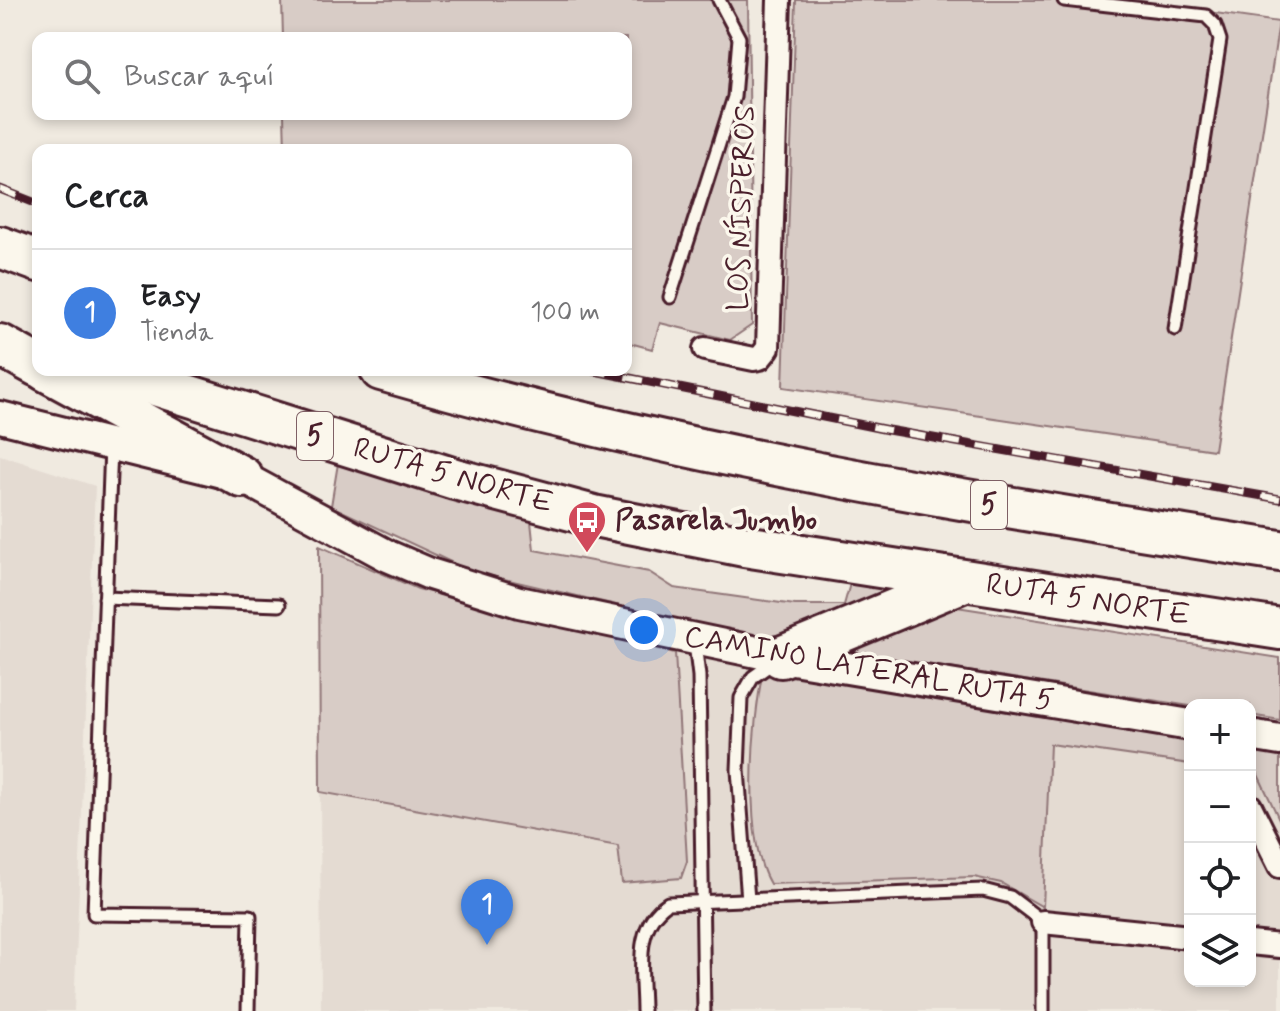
<!DOCTYPE html>
<html lang="es">
<head>
<meta charset="utf-8">
<style>
	:root { --surface:#fff; --page:#f2f2f2; --text:#202124; --muted:#757577; --line:#e0e0e0; --accent:#d1495b }
	body { margin:0; font-family:Mynerve,sans-serif; background:var(--page); color:var(--text) }
	.controls { position:absolute; right:24px; bottom:24px; display:grid; overflow:hidden; border-radius:16px; box-shadow:0 4px 12px #0003 }
	.controls button { width:72px; height:72px; display:grid; place-items:center; padding:0; border:0; border-bottom:2px solid var(--line); background:var(--surface); color:var(--text); font:40px sans-serif }
	.you { position:absolute; left:644px; top:630px; width:28px; height:28px; margin:-20px; border:6px solid #fff; border-radius:50%; background:#1a73e8; box-shadow:0 0 0 12px #1a73e833 }
	.badge { display:grid; place-items:center; width:52px; height:52px; border-radius:50%; background:var(--accent); color:#fff; font-size:26px; font-weight:700 }
	.pin { position:absolute; translate:-50% -66px; filter:drop-shadow(0 2px 4px #0008) }
	.pin::after { content:''; position:absolute; top:42px; width:28px; height:24px; background:inherit; clip-path:polygon(0 0,100% 0,50% 100%) }
	.list { margin:0; padding:0; list-style:none }
	h2 { display:flex; justify-content:space-between; align-items:center; height:104px; margin:0; padding:0 32px; font-size:34px }
	h2 small { font-size:26px; font-weight:400; color:var(--muted) }
	.list li { display:grid; grid-template-columns:52px 1fr auto; gap:24px; align-items:center; box-sizing:border-box; height:128px; padding:0 32px; border-top:2px solid var(--line) }
	.list b { display:block; font-size:30px; white-space:nowrap }
	.list p { margin:0; font-size:26px; white-space:nowrap; color:var(--muted) }
	.list em { font-size:26px; font-style:normal; color:var(--muted) }
	.icon { flex:none; width:44px; height:44px; fill:none; stroke:currentColor; stroke-width:2; stroke-linecap:round; stroke-linejoin:round }
	.map { position:relative; flex:none; width:1280px; height:1011px; overflow:hidden }
	.search { position:absolute; background:var(--surface); box-shadow:0 4px 12px #0003; left:32px; top:32px; width:600px; height:88px; display:flex; align-items:center; gap:20px; box-sizing:border-box; padding:0 28px; border-radius:16px; color:var(--muted); font-size:30px }
	.panel { position:absolute; background:var(--surface); box-shadow:0 4px 12px #0003; left:32px; top:144px; width:600px; height:232px; border-radius:16px }
	.map>svg:first-child { display:block }
</style>
</head>
<body>
<div class="map">
<svg width="1280" height="1011" viewBox="0 0 1280 1011">
	<rect width="100%" height="100%" fill="#f0eae0"/>
	<filter id="ink" filterUnits="userSpaceOnUse"><feTurbulence type="fractalNoise" baseFrequency=".0125" numOctaves="2"/><feDisplacementMap in="SourceGraphic" scale="16" xChannelSelector="R" yChannelSelector="G"/><feConvolveMatrix kernelMatrix="1 2 1 2 8 2 1 2 1" color-interpolation-filters="sRGB"/></filter>
	<g filter="url(#ink)">
		<g fill="#e4dbd2">
			<polygon points="0,455 95,486 74,1011 0,1011"/>
			<polygon points="319,546 418,589 675,653 763,671 1190,738 1190,981 1250,981 1250,748 1280,752 1280,1011 321,1011"/>
		</g>
		<g fill="#d8ccc6" stroke="#917678" stroke-width="2">
			<polygon points="282,0 748,0 752,325 730,340 660,323 652,349 626,342 626,150 285,150 284,114 626,114 626,38 283,38"/>
			<polygon points="796,0 1124,0 1279,22 1214,450 783,387"/>
			<polygon points="339,457 530,512 534,550 649,572 674,588 795,605 844,605 851,580 906,588 801,635 745,635 470,571 331,506"/>
			<polygon points="319,546 418,589 675,653 687,861 681,878 622,883 618,846 320,792"/>
			<polygon points="957,607 1280,658 1280,720 1250,715 1250,705 1190,706 821,648"/>
			<path d="M763,671L1185,737L1190,739V764L1050,744L1043,907L1001,883L974,877L770,884C743,839 752,722 763,671Z"/>
			<polygon points="1256,749 1280,752 1280,821 1251,760"/>
		</g>
		<g fill="none" stroke-linecap="round" stroke-linejoin="round">
			<g stroke="#4a1f2b" stroke-width="17">
				<g id="lane">
					<polyline points="1064,0 1206,16 1215,25 1220,40 1175,329"/>
					<polyline points="670,297 734,97 739,38 719,0"/>
					<polyline points="111,446 94,914 250,916 248,1011"/>
					<polyline points="105,598 279,605"/>
					<polyline points="695,643 699,676 704,1011"/>
					<polyline points="748,900 738,770 741,698 753,677 777,660"/>
					<path d="M643,1011C643,972 632,927 668,903L983,890L1010,897L1043,922V1011"/>
				</g>
			</g>
			<g stroke="#4a1f2b" stroke-width="28">
				<g id="street">
					<polyline points="705,349 754,359 760,358 768,348 779,0"/>
					<polyline points="1250,806 1280,866"/>
					<polyline points="1043,922 1190,937"/>
					<polyline points="1250,943 1280,946"/>
				</g>
			</g>
			<g stroke="#4a1f2b" stroke-width="36">
				<g id="secondary">
					<polyline points="0,417 242,477 388,556 430,574 519,602 781,657 1190,725"/>
					<polyline points="1250,735 1280,740"/>
				</g>
			</g>
			<g stroke="#4a1f2b" stroke-width="46">
				<g id="highway">
					<polyline points="0,247 38,261"/>
					<polyline points="0,345 38,366"/>
					<polyline points="45,370 242,477"/>
					<polyline points="107,370 455,479 594,516 744,546 1280,629"/>
					<path d="M381,370C676,455 977,504 1280,551"/>
					<polyline points="781,657 964,581"/>
				</g>
			</g>
			<use href="#lane" stroke="#fbf7ec" stroke-width="11"/>
			<use href="#street" stroke="#fbf7ec" stroke-width="22"/>
			<use href="#secondary" stroke="#fbf7ec" stroke-width="30"/>
			<use href="#highway" stroke="#fbf7ec" stroke-width="40"/>
			<g stroke="#4a1f2b" stroke-width="9">
				<g id="rail">
					<polyline points="0,189 38,204"/>
					<polyline points="590,370 888,430 1280,499"/>
				</g>
			</g>
			<use href="#rail" stroke="#fbf7ec" stroke-width="6" stroke-dasharray="18" stroke-linecap="butt"/>
		</g>
	</g>
	<defs>
		<g id="bus-pin" transform="scale(2)"><path d="M0 17L-7.5 6A9.5 9.5 0 1 1 7.5 6Z" fill="#d1495b" stroke="#fbf7ec"/><path d="M-5-6H5V4H4V6H2V4H-2V6H-4V4H-5ZM-3.5-4V0h7V-4ZM-3.5 1.2v1.5H-2V1.2ZM2 1.2v1.5H3.5V1.2Z" fill="#fff"/></g>
	</defs>
	<g fill-rule="evenodd">
		<use href="#bus-pin" x="587" y="520"/>
	</g>
	<g text-anchor="middle" dominant-baseline="central" stroke-width="7" stroke-linejoin="round" paint-order="stroke">
		<g fill="#fbf7ec" stroke="#7f6065" stroke-width="2">
			<rect x="297" y="412" width="36" height="48" rx="6"/>
			<rect x="971" y="481" width="36" height="48" rx="6"/>
		</g>
		<g font-size="28" font-weight="bold" fill="#4a1f2b">
			<text x="315" y="436">5</text>
			<text x="989" y="505">5</text>
		</g>
		<g font-size="30" fill="#4a1f2b" stroke="#fbf7ec">
			<text transform="translate(742 208) rotate(-88)">LOS NÍSPEROS</text>
			<text transform="translate(453 476) rotate(16)">RUTA 5 NORTE</text>
			<text transform="translate(1088 600) rotate(9)">RUTA 5 NORTE</text>
			<text transform="translate(869 669) rotate(10)">CAMINO LATERAL RUTA 5</text>
		</g>
		<g font-size="30" font-weight="bold" fill="#4a1f2b" stroke="#fbf7ec" text-anchor="start">
			<text x="615" y="520">Pasarela Jumbo</text>
		</g>
	</g>
</svg>
<div class="controls">
<button>+</button>
<button>−</button>
<button><svg class="icon" aria-label="locate" viewBox="0 0 24 24"><circle cx="12" cy="12" r="6"/><path d="M12 2v4M12 18v4M2 12h4M18 12h4"/></svg></button>
<button><svg class="icon" aria-label="layers" viewBox="0 0 24 24"><path d="M12 4l9 5-9 5-9-5zM3 14l9 5 9-5"/></svg></button>
</div>
<div class="you"></div>
<div class="pin badge" style="left:487px;top:945px;background:#3f7fe0">1</div>
<div class="search"><svg class="icon" aria-label="search" viewBox="0 0 24 24"><circle cx="10" cy="10" r="6"/><path d="M15 15l6 6"/></svg>Buscar aquí</div>
<section class="panel">
<h2>Cerca<small></small></h2>
<ul class="list">
<li><span class="badge" style="background:#3f7fe0">1</span><div><b>Easy</b><p>Tienda</p></div><em>100 m</em></li>
</ul>
</section>
</div>
</body>
</html>
